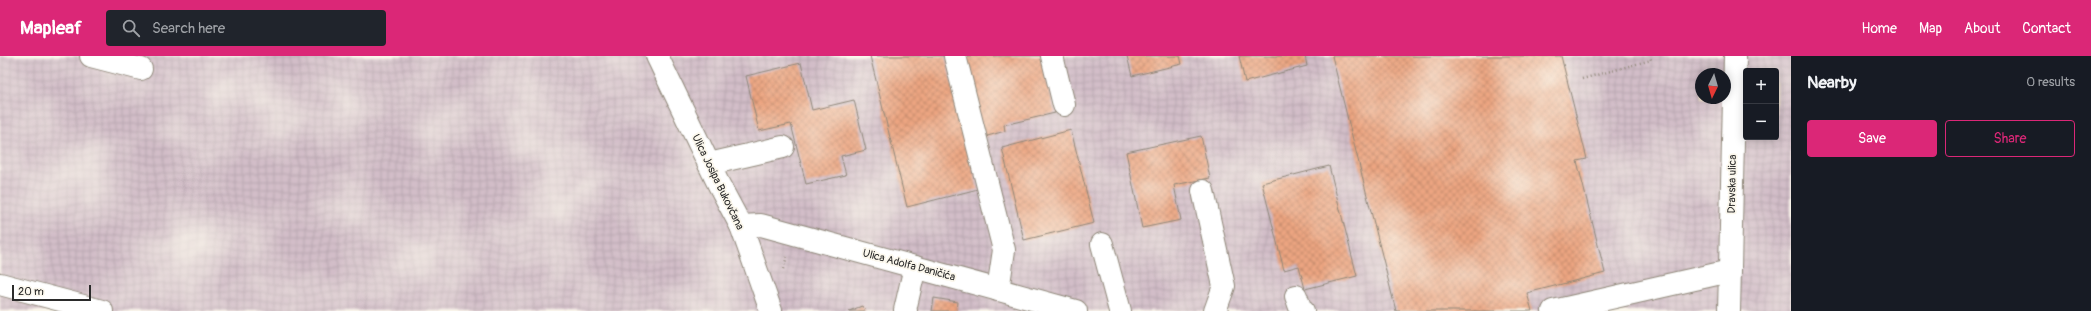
<!DOCTYPE html>
<html lang="en">
<head>
<meta charset="utf-8">
<style>
	:root { --surface:#171b24; --page:#20242c; --text:#f1f3f6; --muted:#9ea1a6; --line:#363941; --accent:#db2777 }
	body { margin:0; font-family:Pangolin,sans-serif; background:var(--page); color:var(--text) }
	.controls { position:absolute; right:12px; top:12px; display:grid; overflow:hidden; border-radius:4px; box-shadow:0 2px 10px #0003 }
	.controls button { width:36px; height:36px; display:grid; place-items:center; padding:0; border:0; border-bottom:1px solid var(--line); background:var(--surface); color:var(--text); font:20px sans-serif }
	.compass { position:absolute; left:1695px; top:12px; width:36px; height:36px; border-radius:50%; background:var(--surface); box-shadow:0 2px 10px #0003; rotate:185deg }
	.scale { position:absolute; left:12px; bottom:10px; width:79px; box-sizing:border-box; padding-left:4px; border:2px solid #2b2b2b; border-top:0; font-size:11px; line-height:14px; white-space:nowrap; color:#2b2b2b; -webkit-text-stroke:3px #fbf7ec; paint-order:stroke }
	.list { margin:0; padding:0; list-style:none }
	h2 { display:flex; justify-content:space-between; align-items:center; height:52px; margin:0; padding:0 16px; font-size:17px }
	h2 small { font-size:13px; font-weight:400; color:var(--muted) }
	.actions { display:flex; gap:8px; padding:12px 16px }
	.actions a { flex:1; padding:9px 0; border:1px solid var(--accent); border-radius:4px; text-align:center; font-size:14px; color:var(--accent) }
	.actions .main { background:var(--accent); color:#fff }
	.icon { flex:none; width:22px; height:22px; fill:none; stroke:currentColor; stroke-width:2; stroke-linecap:round; stroke-linejoin:round }
	.map { position:relative; flex:none; width:1791px; height:255px; overflow:hidden }
	header { display:flex; align-items:center; gap:24px; box-sizing:border-box; height:56px; padding:0 20px; background:var(--accent); color:#fff }
	header strong { font-size:19px }
	nav { display:flex; gap:22px; margin-inline-start:auto; font-size:14px }
	.search { width:280px; height:36px; background:var(--page); display:flex; align-items:center; gap:10px; box-sizing:border-box; padding:0 14px; border-radius:4px; color:var(--muted); font-size:15px }
	main { display:flex }
	aside { flex:1; background:var(--surface) }
	.map>svg:first-child { display:block }
</style>
</head>
<body>
<header>
<strong>Mapleaf</strong>
<div class="search"><svg class="icon" aria-label="search" viewBox="0 0 24 24"><circle cx="10" cy="10" r="6"/><path d="M15 15l6 6"/></svg>Search here</div>
<nav><a>Home</a><a>Map</a><a>About</a><a>Contact</a></nav>
</header>
<main>
<div class="map">
<svg width="1791" height="255" viewBox="0 0 1791 255">
	<defs>
		<pattern id="industrial-grid" width="8" height="8" patternUnits="userSpaceOnUse"><rect width="8" height="8" fill="#d2bdc8"/><path d="M0 4h8M4 0v8" fill="none" stroke="#b4a3ac"/></pattern>
		<pattern id="building-cross-hatch" width="8" height="8" patternUnits="userSpaceOnUse"><rect width="8" height="8" fill="#eca581"/><path d="M0 0l8 8M0 8l8-8" fill="none" stroke="#bf876a"/></pattern>
	</defs>
	<rect width="100%" height="100%" fill="#fbf7ec"/>
	<filter id="ink" filterUnits="userSpaceOnUse"><feTurbulence type="fractalNoise" baseFrequency=".025" numOctaves="2"/><feDisplacementMap in="SourceGraphic" scale="8" xChannelSelector="R" yChannelSelector="G"/><feConvolveMatrix kernelMatrix="1 2 1 2 8 2 1 2 1" color-interpolation-filters="sRGB"/></filter>
	<filter id="wash" filterUnits="userSpaceOnUse"><feTurbulence type="fractalNoise" baseFrequency=".012" numOctaves="4" result="noise"/><feDisplacementMap in="SourceGraphic" scale="16" xChannelSelector="R" yChannelSelector="G"/><feGaussianBlur stdDeviation="0.9" result="paint"/><feColorMatrix in="noise" values="0 0 0 0 0 0 0 0 0 0 0 0 0 0 0 0 0 1.4 0 .05"/><feComposite in="paint" operator="in"/></filter>
	<g filter="url(#wash)">
		<rect width="100%" height="100%" fill="#f2e2c4"/>
		<path fill="url(#industrial-grid)" fill-rule="evenodd" d="M0,0H1791V255H0ZM1746,15H1776V81H1746ZM1701,18H1725V42H1701Z"/>
		<g id="blocks">
			<g fill="url(#building-cross-hatch)">
				<polygon points="870,0 945,0 978,133 907,151"/>
				<polygon points="964,0 1041,0 1055,57 1004,69 1005,75 984,81"/>
				<polygon points="1127,0 1180,0 1182,8 1132,20"/>
				<polygon points="1239,0 1305,0 1307,10 1245,26"/>
				<polygon points="1332,0 1561,0 1587,103 1577,105 1605,217 1527,237 1532,255 1396,255"/>
				<polygon points="801,7 812,54 854,44 866,94 841,100 846,119 806,128 791,68 759,75 746,20"/>
				<polygon points="1071,74 1094,167 1024,184 1002,92"/>
				<polygon points="1201,80 1210,122 1174,129 1181,164 1142,172 1126,96"/>
				<polygon points="1329,110 1357,220 1305,233 1299,210 1284,214 1262,127"/>
				<polygon points="934,242 958,246 957,255 932,255"/>
				<polygon points="862,250 865,255 849,255"/>
			</g>
		</g>
	</g>
	<g filter="url(#ink)">
		<use href="#blocks" fill-opacity="0" stroke="#8e8678" stroke-width="1"/>
		<g fill="none" stroke-linecap="round" stroke-linejoin="round">
			<g stroke="#8e8678" stroke-width="24">
				<g id="minor">
					<polyline points="91,0 141,13"/>
					<polyline points="657,0 718,127 741,170 771,255"/>
					<polyline points="955,0 1004,194 998,234"/>
					<polyline points="1052,0 1064,49"/>
					<polyline points="709,108 783,91"/>
					<polyline points="1203,135 1224,230 1215,255"/>
					<polyline points="741,170 761,169 1076,255"/>
					<polyline points="1102,188 1120,255"/>
					<polyline points="0,228 102,255"/>
					<polyline points="1296,240 1301,254 1303,255"/>
					<polyline points="906,255 905,254 915,211"/>
					<polyline points="1553,255 1730,215"/>
					<polyline points="1729,255 1735,0"/>
				</g>
			</g>
			<g stroke="#8e8678" stroke-width="2.5" stroke-dasharray="1 3" stroke-linecap="butt">
				<polyline points="1582,23 1651,4 1650,0"/>
				<polyline points="783,213 787,201"/>
			</g>
			<use href="#minor" stroke="#fff" stroke-width="22"/>
		</g>
	</g>
	<g text-anchor="middle" dominant-baseline="central" stroke-width="3.5" stroke-linejoin="round" paint-order="stroke">
		<g font-size="11" fill="#2b2b2b" stroke="#fbf7ec">
			<text transform="translate(718 126) rotate(64)">Ulica Josipa Bukovčana</text>
			<text transform="translate(1732 128) rotate(-89)">Dravska ulica</text>
			<text transform="translate(909 209) rotate(15)">Ulica Adolfa Daničića</text>
		</g>
	</g>
</svg>
<div class="controls">
<button>+</button>
<button>−</button>
</div>
<svg class="compass" viewBox="-18 -18 36 36"><path d="M0-13l5 13h-10z" fill="#e53935"/><path d="M0 13l5-13h-10z" fill="#9ea1a6"/></svg>
<div class="scale">20 m</div>
</div>
<aside>
<h2>Nearby<small>0 results</small></h2>
<ul class="list">
</ul>
<div class="actions"><a class="main">Save</a><a>Share</a></div>
</aside>
</main>
</body>
</html>
